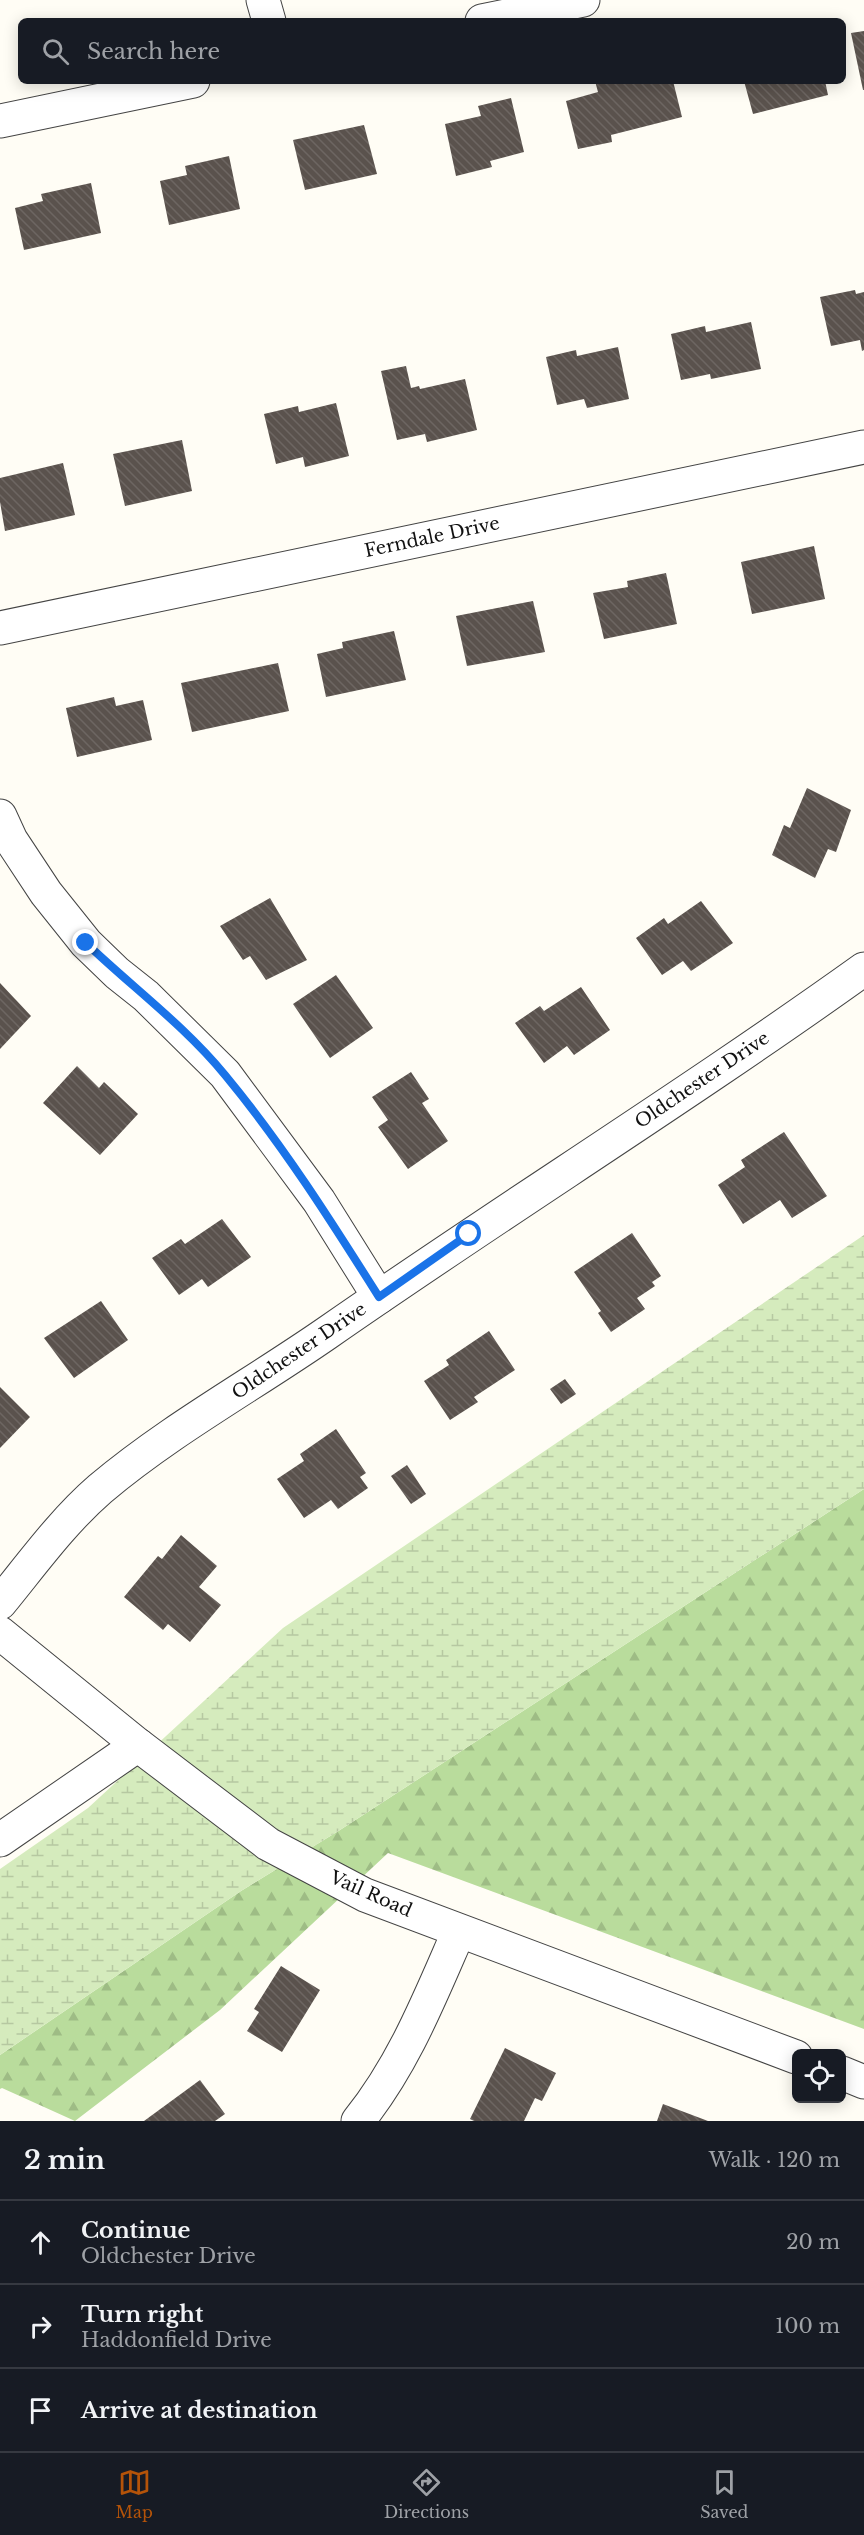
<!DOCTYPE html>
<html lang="en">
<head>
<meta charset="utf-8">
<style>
	:root { --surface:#171b24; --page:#20242c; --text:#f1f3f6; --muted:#9ea1a6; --line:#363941; --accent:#b45309 }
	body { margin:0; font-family:"Libre Baskerville",serif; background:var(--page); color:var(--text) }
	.controls { position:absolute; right:18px; bottom:18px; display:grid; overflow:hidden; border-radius:9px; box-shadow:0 3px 15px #0003 }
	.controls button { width:54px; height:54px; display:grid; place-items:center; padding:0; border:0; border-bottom:2px solid var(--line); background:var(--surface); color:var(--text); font:30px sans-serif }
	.stop { position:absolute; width:18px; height:18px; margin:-14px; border:4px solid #1a73e8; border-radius:50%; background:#fff }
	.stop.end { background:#1a73e8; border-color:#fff; box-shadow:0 2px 6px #0008 }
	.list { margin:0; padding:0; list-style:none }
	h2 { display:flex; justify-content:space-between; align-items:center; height:78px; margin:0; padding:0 24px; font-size:26px }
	h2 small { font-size:20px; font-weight:400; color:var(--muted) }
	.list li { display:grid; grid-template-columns:39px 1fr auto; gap:18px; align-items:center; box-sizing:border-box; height:84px; padding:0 24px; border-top:2px solid var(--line) }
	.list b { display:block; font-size:22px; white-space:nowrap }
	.list p { margin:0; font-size:20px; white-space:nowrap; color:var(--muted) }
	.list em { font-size:20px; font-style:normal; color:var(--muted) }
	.icon { flex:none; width:33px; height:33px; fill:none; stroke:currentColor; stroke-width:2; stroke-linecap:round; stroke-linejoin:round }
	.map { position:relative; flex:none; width:864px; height:2121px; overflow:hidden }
	.search { position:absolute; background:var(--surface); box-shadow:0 3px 15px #0003; left:18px; right:18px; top:18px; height:66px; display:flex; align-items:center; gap:15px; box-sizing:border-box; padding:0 21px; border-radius:9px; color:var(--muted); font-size:22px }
	.sheet { height:330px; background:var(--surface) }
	nav { display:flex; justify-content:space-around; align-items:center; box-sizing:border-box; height:84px; border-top:2px solid var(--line); background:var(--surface); font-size:16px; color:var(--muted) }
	nav a { display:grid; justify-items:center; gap:3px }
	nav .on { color:var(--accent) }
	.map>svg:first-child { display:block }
</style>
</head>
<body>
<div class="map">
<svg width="864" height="2121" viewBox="0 0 864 2121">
	<defs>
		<pattern id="forest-firs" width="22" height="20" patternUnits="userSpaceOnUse" patternTransform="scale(1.5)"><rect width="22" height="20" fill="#b9dc9c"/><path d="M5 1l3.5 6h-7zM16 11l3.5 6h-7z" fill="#9ebc85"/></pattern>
		<pattern id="wetland-marsh" width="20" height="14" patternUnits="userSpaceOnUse" patternTransform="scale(1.5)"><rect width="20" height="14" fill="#d5ebbd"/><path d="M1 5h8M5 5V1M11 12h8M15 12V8" fill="none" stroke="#b6c8a1"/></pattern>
		<pattern id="building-back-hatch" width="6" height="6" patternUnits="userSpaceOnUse" patternTransform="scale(1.5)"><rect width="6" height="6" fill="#5a524d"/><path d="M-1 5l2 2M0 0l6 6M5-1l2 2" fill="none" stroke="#6d6662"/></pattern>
	</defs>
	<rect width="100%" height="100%" fill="#fffdf5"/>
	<polygon fill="url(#forest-firs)" points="864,1489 864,2029 388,1853 220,2010 75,2121 2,2088 0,2089 0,2055 241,1891 340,1830"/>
	<polygon fill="url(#wetland-marsh)" points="864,1235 864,1489 340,1830 241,1891 0,2055 0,1869 88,1808 283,1628"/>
	<g fill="url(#building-back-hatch)">
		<polygon points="864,31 864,90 863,90 851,33"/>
		<polygon points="595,81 673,81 682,117 611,135 612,142 578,149 566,101 598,92"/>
		<polygon points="744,81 825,81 828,95 753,114"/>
		<polygon points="511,98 524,152 490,161 492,167 456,176 445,124 481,116 478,106"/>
		<polygon points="364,125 377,174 305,190 293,140"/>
		<polygon points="229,156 240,209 169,225 160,181 187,175 185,166"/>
		<polygon points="91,183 101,233 24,250 15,208 43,201 41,194"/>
		<polygon points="855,290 856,294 864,292 864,350 862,351 860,340 831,346 820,297"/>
		<polygon points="751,322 761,369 711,379 710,374 681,380 671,334 705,326 706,332"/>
		<polygon points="618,347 629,399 587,408 584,399 557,405 546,357 576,350 577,356"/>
		<polygon points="406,366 411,388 419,386 420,389 465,379 477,430 427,442 425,434 397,440 381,371"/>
		<polygon points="336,403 349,456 305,467 303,457 276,464 264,414 298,406 299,412"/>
		<polygon points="182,440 192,491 125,506 113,454"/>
		<polygon points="63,463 75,515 5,531 0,502 0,478"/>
		<polygon points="814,546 825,599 752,614 741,562"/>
		<polygon points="666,573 677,624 604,639 593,593 628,587 627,581"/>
		<polygon points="533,601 545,652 467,666 456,616"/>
		<polygon points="394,631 406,680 326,697 317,654 343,648 342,642"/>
		<polygon points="278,663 289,711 192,732 181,683"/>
		<polygon points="114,697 116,706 143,700 152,740 77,757 66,708"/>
		<polygon points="807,788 851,810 836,852 828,849 815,878 772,855 784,825 790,828"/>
		<polygon points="270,898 307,960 266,980 250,956 243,960 220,926"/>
		<polygon points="701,901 733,943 691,971 683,961 662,975 636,938 664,918 668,924"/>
		<polygon points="336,975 373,1028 330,1058 293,1004"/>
		<polygon points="0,983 31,1016 0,1049"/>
		<polygon points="581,987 610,1030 574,1055 567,1046 544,1063 515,1023 540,1006 544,1011"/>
		<polygon points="77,1066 99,1088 104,1082 138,1114 100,1155 43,1103"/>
		<polygon points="411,1072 429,1099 422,1103 448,1141 408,1169 378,1127 388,1120 372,1097"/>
		<polygon points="784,1132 827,1196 792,1218 780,1200 743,1224 718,1185 745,1167 741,1160"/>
		<polygon points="222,1219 251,1257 208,1287 202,1279 179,1295 152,1258 181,1239 185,1244"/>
		<polygon points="632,1233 661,1276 652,1282 655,1286 637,1298 645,1309 611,1332 598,1313 601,1311 574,1272"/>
		<polygon points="101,1301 128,1340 74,1378 44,1338"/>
		<polygon points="489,1331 515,1370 474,1397 478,1402 450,1420 424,1381 449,1365 446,1360"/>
		<polygon points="565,1379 576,1394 561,1404 550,1389"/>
		<polygon points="0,1387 30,1417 0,1448"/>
		<polygon points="336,1429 366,1473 360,1477 368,1488 338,1509 331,1500 304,1518 277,1479 304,1461 300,1454"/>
		<polygon points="407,1465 426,1494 411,1504 391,1476"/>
		<polygon points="181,1535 217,1566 199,1587 221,1605 190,1642 168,1624 163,1630 124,1597 158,1556 162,1559"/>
		<polygon points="281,1966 320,1990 282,2052 247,2031 259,2012 254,2009"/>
		<polygon points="505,2048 556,2073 542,2101 535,2098 524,2121 474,2121 470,2119"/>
		<polygon points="200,2080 225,2114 215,2121 144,2121"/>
		<polygon points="663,2104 708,2121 657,2121"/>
	</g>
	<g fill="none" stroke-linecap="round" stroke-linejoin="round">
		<g stroke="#444" stroke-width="35">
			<g id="minor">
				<polyline points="263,0 269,21"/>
				<polyline points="482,21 583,0"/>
				<polyline points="0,121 193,81"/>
				<polyline points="0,628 864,447"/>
				<polyline points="0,816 11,840 46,893 86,943 117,973 146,996 225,1074 319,1201 379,1297"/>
				<path d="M0,1603C32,1564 62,1522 100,1489C170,1430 252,1385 327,1333C505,1209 688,1095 864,969"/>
				<polyline points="0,1840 138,1745"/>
				<path d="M358,2121C404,2064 430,1997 459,1931"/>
			</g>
		</g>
		<g stroke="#444" stroke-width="35">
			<g id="tertiary">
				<polyline points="0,1633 138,1745 268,1844 365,1895 796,2057"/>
				<polyline points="842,2073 864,2082"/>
			</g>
		</g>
		<use href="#minor" stroke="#fff" stroke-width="33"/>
		<use href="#tertiary" stroke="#fff" stroke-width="33"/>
	</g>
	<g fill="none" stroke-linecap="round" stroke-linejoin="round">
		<path stroke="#1a73e8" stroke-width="8" d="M86,943C132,987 185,1026 225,1075C283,1145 331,1221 379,1297L469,1234"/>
	</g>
	<g text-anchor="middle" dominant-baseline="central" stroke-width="6" stroke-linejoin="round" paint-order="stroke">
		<g font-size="18" fill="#111" stroke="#fff">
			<text transform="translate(432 537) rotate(-12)">Ferndale Drive</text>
			<text transform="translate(702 1080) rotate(-34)">Oldchester Drive</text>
			<text transform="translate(299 1351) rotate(-34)">Oldchester Drive</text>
			<text transform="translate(371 1894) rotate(24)">Vail Road</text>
		</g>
	</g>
</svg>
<div class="controls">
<button><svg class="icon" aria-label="locate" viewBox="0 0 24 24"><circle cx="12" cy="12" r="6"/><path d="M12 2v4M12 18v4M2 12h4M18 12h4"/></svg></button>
</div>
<div class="stop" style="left:469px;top:1234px"></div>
<div class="stop end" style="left:86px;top:943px"></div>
<div class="search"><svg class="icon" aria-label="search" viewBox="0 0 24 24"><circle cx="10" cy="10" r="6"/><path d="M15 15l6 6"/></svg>Search here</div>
</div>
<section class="sheet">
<h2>2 min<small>Walk · 120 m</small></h2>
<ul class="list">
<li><svg class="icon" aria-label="ahead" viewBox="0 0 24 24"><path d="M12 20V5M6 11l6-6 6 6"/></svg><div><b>Continue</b><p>Oldchester Drive</p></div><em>20 m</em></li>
<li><svg class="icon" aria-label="right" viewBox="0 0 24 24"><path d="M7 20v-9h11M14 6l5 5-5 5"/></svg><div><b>Turn right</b><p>Haddonfield Drive</p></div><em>100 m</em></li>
<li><svg class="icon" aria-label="arrive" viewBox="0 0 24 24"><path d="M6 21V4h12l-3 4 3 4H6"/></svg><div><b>Arrive at destination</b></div></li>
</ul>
</section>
<nav>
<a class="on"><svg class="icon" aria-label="map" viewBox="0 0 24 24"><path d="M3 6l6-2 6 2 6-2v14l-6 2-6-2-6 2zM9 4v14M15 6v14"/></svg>Map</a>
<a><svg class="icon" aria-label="directions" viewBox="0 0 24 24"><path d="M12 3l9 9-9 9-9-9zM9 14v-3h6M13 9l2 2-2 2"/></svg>Directions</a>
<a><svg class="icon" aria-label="saved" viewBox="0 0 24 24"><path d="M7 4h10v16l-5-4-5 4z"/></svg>Saved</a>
</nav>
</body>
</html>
